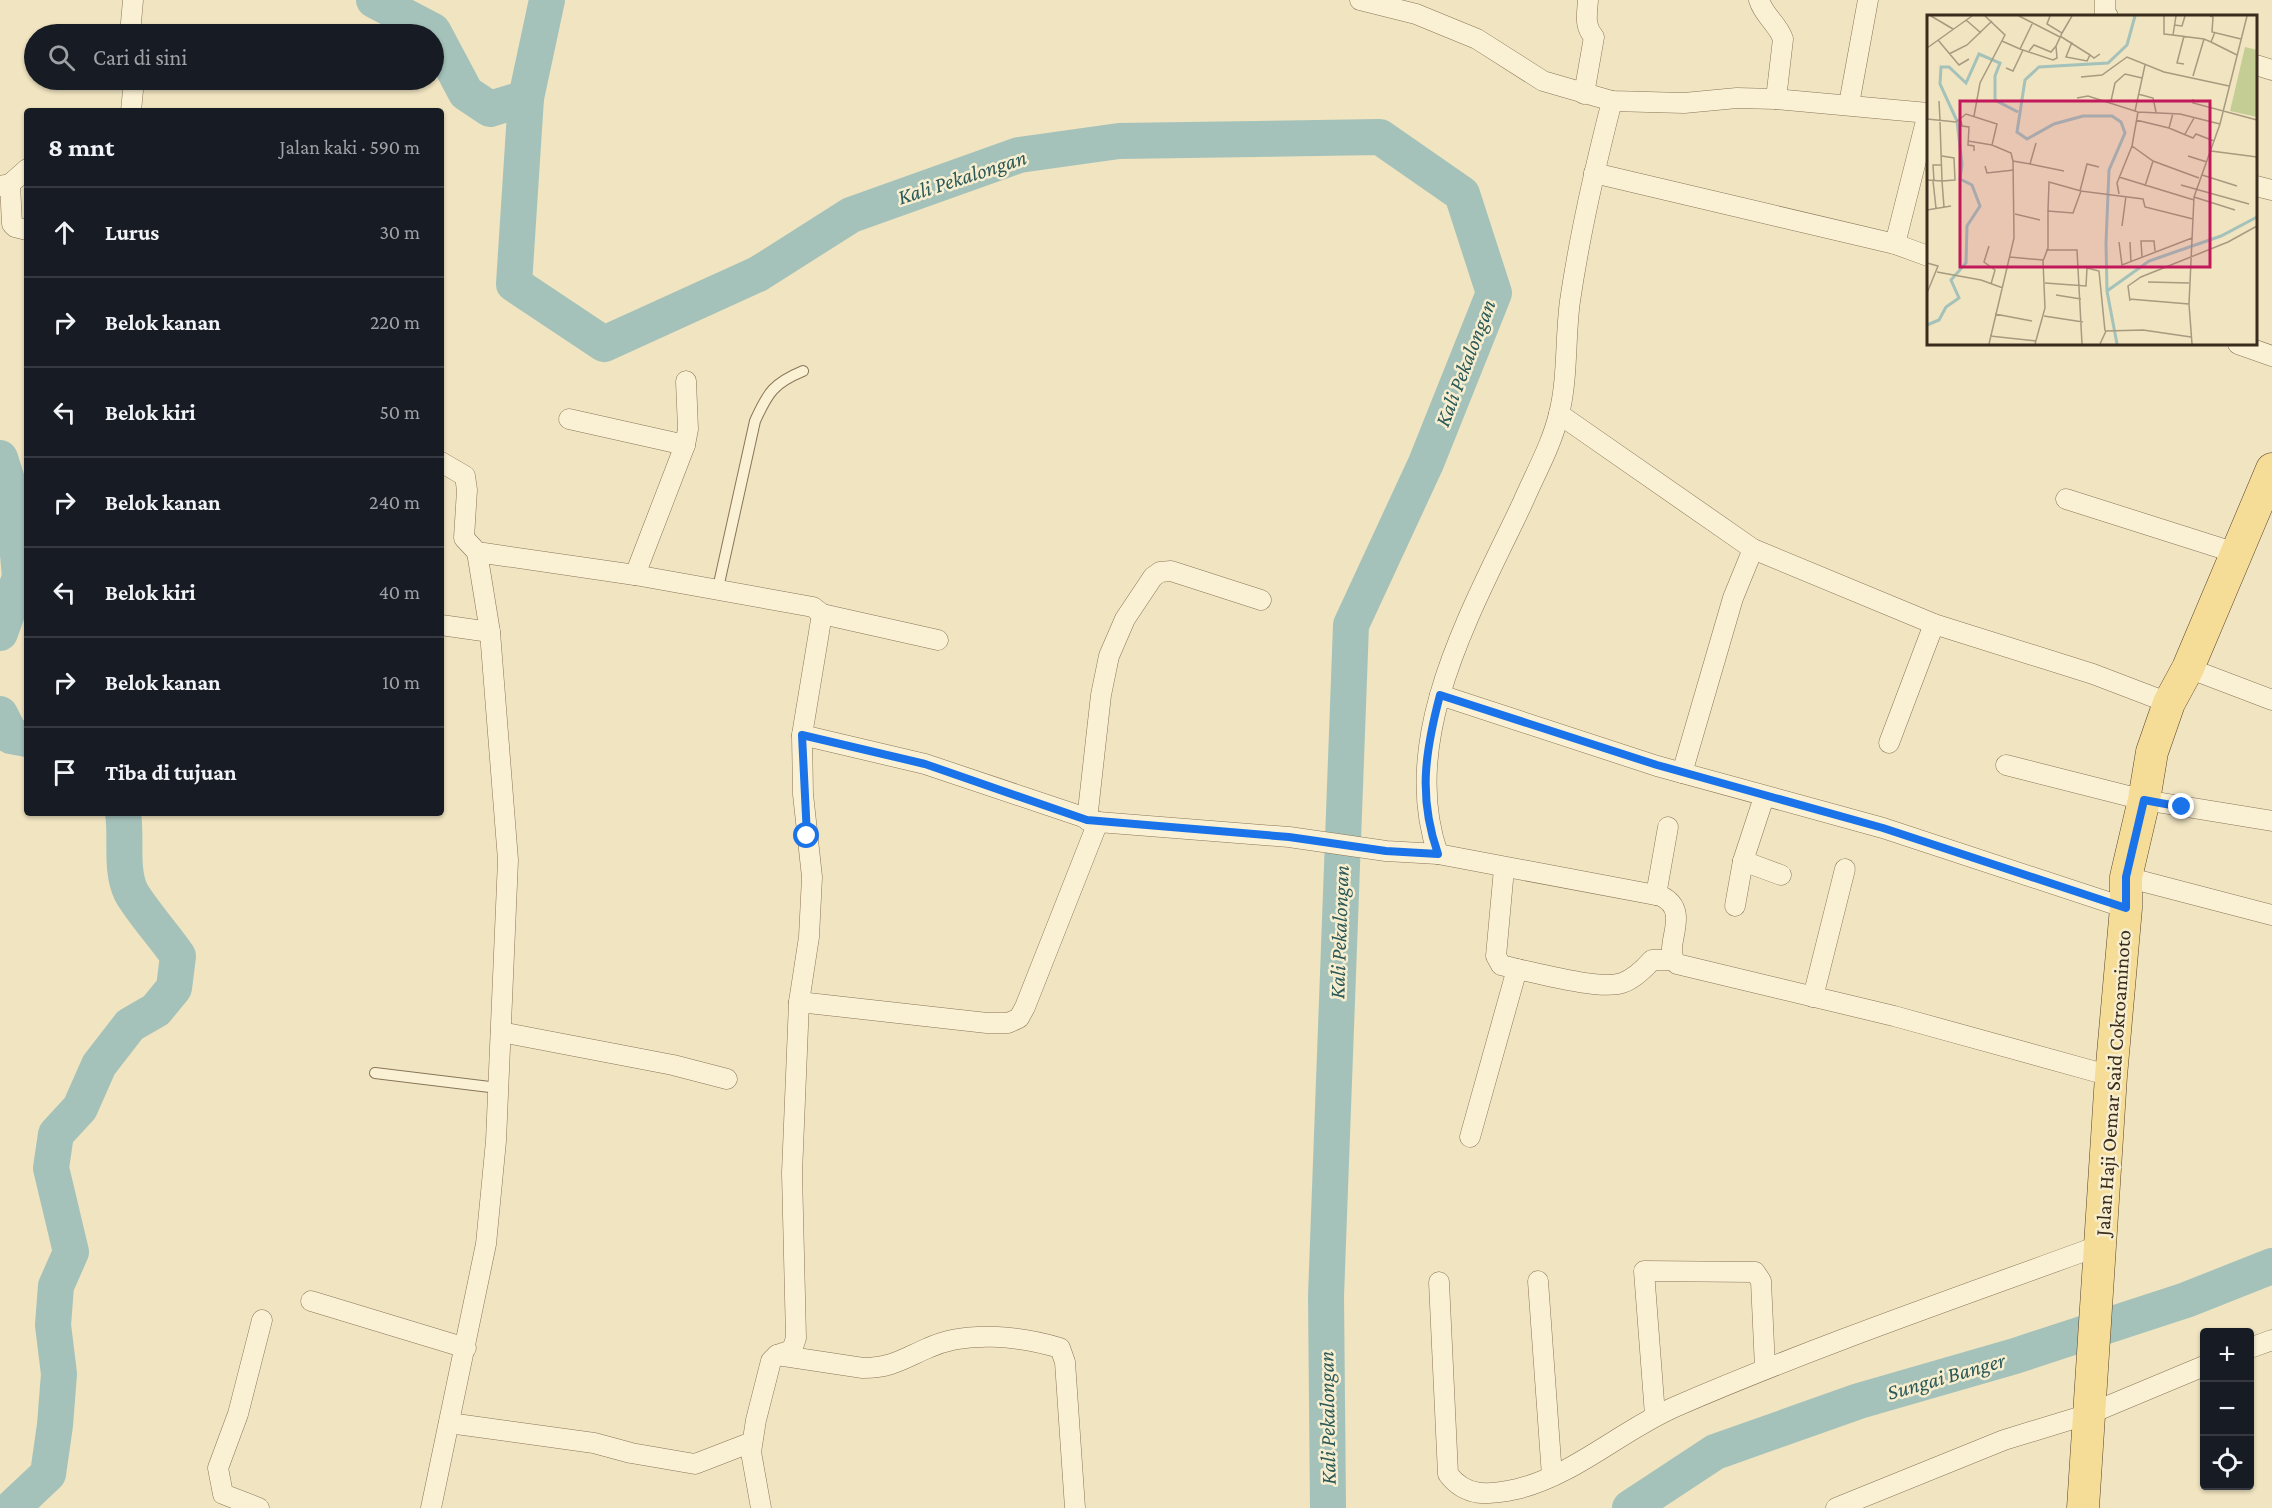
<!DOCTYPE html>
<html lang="id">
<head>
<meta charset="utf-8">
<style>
	:root { --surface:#171b24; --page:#20242c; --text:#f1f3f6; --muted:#9ea1a6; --line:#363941 }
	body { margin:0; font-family:"Crimson Pro",serif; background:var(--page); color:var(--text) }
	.controls { position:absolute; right:18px; bottom:18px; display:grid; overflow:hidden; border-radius:6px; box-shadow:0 2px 4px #0004 }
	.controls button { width:54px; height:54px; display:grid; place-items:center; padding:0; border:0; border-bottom:2px solid var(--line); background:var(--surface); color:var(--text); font:30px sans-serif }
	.stop { position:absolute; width:18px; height:18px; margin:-14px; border:4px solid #1a73e8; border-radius:50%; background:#fff }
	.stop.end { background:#1a73e8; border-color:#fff; box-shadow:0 2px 6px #0008 }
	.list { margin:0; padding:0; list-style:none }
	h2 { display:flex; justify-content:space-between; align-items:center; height:78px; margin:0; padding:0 24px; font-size:26px }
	h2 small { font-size:20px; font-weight:400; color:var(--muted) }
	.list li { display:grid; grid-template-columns:39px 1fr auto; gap:18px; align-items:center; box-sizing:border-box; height:90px; padding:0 24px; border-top:2px solid var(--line) }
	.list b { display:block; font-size:22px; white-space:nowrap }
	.list em { font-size:20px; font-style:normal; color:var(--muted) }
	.icon { flex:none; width:33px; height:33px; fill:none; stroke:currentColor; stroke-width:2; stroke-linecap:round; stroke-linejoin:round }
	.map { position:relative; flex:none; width:2272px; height:1508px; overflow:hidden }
	.search { position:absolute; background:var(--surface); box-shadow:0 2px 4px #0004; left:24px; top:24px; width:420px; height:66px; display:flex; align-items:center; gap:15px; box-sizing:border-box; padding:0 21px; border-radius:33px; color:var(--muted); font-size:22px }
	.panel { position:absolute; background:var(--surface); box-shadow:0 2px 4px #0004; left:24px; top:108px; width:420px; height:708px; border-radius:6px }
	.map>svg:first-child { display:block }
</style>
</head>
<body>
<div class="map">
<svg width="2272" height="1508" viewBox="0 0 2272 1508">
	<rect width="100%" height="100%" fill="#f0e4c1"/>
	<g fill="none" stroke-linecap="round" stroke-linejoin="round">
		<g stroke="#a4c2ba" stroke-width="36">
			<polyline points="374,0 433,31 466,93 490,109 526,98"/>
			<polyline points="547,0 526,98 514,284 604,344 758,274 851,215 1019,155 1119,141 1380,137 1462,194 1494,293 1426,463 1351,625 1326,1296 1328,1508"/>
			<polyline points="0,458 13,499 20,577 0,633"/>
			<polyline points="0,714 11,736 27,739"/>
			<path d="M12,1508L48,1474L55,1425L59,1374L53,1325L56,1286L71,1252L51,1168L56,1134L80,1108L99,1065L130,1025L156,1010L174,988L178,956C166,938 140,909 131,892C120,869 127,838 123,813"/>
			<polyline points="1630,1508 1715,1452 1859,1401 2015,1356 2186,1300 2272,1266"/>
		</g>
		<g stroke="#897558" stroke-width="12">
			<g id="service">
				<path d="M718,588L755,421C768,392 774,383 803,371"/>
				<polyline points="375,1073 498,1088"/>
			</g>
		</g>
		<g stroke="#897558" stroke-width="21">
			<g id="minor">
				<polyline points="1360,0 1416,14 1477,39 1543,81 1612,101 1684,103 1737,98 1776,99 1928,113"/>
				<path d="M1759,0C1764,16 1778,24 1783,39L1776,99"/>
				<polyline points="2105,0 2105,14 2108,16"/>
				<polyline points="130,34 133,0"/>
				<polyline points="2256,65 2272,70"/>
				<path d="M1584,94L1594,37C1584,26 1587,15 1588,0"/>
				<polyline points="1849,104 1868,0"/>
				<polyline points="131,111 134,80"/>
				<polyline points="1928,113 1895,244 1928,256"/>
				<polyline points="1594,173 1895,244"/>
				<polyline points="10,184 12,224 15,227 27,230"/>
				<polyline points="0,186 10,184 27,169"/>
				<polyline points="2256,186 2272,190"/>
				<polyline points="2238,344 2272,356"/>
				<polyline points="1559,414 1753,549 1934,624 2093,674 2169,703"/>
				<polyline points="569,419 685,445"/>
				<polyline points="441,462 465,476 467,490 464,538 477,552 635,575 685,445 688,429 686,381"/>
				<polyline points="2066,499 2236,553"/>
				<polyline points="635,575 813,607 822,614 938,640"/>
				<polyline points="441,625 490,632"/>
				<polyline points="2188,668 2272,700"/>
				<polyline points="1440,695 1657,766 1883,828 2126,908"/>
				<polyline points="802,735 822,614"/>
				<polyline points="1889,743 1934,624"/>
				<polyline points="2006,765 2144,800 2272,821"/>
				<polyline points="1682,773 1733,598 1753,549"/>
				<polyline points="1087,820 1101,695 1109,656 1125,619 1153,577 1160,572 1171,571 1261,600"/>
				<path d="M1438,854C1397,736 1474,607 1523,502C1535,474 1552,444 1559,414C1568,378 1565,338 1570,301C1580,233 1595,167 1612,101"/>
				<polyline points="1743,861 1781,875"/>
				<polyline points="2126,877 2272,915"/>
				<polyline points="1656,895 1668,827"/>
				<polyline points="1735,906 1743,861 1764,797"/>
				<path d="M1517,969C1541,974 1600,990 1622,983C1634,979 1644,969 1652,960H1673"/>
				<polyline points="1813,997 1845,869"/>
				<polyline points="799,1002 809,937 812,877 803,794 802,735 925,764 1098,822"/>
				<polyline points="501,1032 673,1065 727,1079"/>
				<polyline points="1470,1137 1517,969 1501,965 1496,956 1504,869"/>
				<polyline points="1538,1281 1552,1476"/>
				<path d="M1439,1282L1448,1474C1466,1498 1489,1495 1517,1489C1575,1475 1623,1429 1677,1406C1816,1346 1959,1297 2101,1245"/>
				<polyline points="311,1301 466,1348"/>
				<polyline points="2250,1348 2272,1340"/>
				<path d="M777,1355L863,1368C891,1368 903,1359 928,1348C966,1330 1020,1336 1060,1348L1065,1362L1075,1508"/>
				<polyline points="1655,1415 1644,1271 1755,1272 1761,1281 1765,1368"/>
				<polyline points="449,1423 594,1443 631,1453 695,1464 752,1442"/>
				<polyline points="259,1508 223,1494 218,1468 238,1414 262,1320"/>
				<polyline points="431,1508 486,1244 496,1141 508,860 490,632 477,552"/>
				<path d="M761,1508L751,1452L756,1420L771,1361L777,1355L792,1350L796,1338L792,1173L799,1002L987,1023H1008L1019,1018L1025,1007L1098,822L1289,837L1386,851L1438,854L1661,896C1694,912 1660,947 1677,964L1894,1016L2111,1076"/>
				<polyline points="1836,1508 2004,1440 2089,1414 2204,1366"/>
			</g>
		</g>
		<g stroke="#57422c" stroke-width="33">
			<polyline id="primary" points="2083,1508 2111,1076 2126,908 2126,877 2144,800 2152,752 2169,703 2188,668 2272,469"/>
		</g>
		<use href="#service" stroke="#faf1d4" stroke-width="10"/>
		<use href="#minor" stroke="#faf1d4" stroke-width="20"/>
		<use href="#primary" stroke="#f5dc97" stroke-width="32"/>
	</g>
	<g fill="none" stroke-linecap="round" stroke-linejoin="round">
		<path stroke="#1a73e8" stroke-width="8" d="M807,836L802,735L925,764L1087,820L1289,837L1386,851L1438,854C1418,797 1425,752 1440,695L1657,765L1883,828L2126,908V877L2144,800L2182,807"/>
	</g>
	<g text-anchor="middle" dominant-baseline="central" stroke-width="5" stroke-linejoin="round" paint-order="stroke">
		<g font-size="21" fill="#392c1d" stroke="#f7eed0">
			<text transform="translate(2113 1083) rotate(-86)">Jalan Haji Oemar Said Cokroaminoto</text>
		</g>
		<g font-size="22" font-style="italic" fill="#2b5958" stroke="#f7eed0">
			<text transform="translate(962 177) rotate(-18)">Kali Pekalongan</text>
			<text transform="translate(1465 363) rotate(-69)">Kali Pekalongan</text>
			<text transform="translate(1339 932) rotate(-88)">Kali Pekalongan</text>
			<text transform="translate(1946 1376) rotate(-16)">Sungai Banger</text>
			<text transform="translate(1327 1418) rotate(-91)">Kali Pekalongan</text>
		</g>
	</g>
	<g transform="translate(1927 15)">
		<rect width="330" height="330" fill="#f0e4c1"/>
		<path d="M318,32L330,35V102L303,96Z" fill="#c4ce94"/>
		<path fill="none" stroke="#a4c2ba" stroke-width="3" d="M180,276L222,246L294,221L330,202M0,310L12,305L19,292L32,283L24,265L39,248L40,211L53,191L45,170L33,164L35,149L30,106L13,69L14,52H22L39,68L52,39L73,48L68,61V85L91,97M190,329L180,276L179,228L182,155L198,118L194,107L185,101H156L127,109L100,124L90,117L98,65L112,52L181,48L200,30L208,1"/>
		<path fill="none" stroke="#a79a7f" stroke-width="1.5" d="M4,1L26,14M92,1L133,22M237,1V19L246,20M249,1L246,20L277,24M283,1L286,2L285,17L314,24M39,5L54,18M247,10L255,11L258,1M135,18L145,1M133,21L163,40M257,21L250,48L257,49M11,25L32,50L42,44M75,26L93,34L106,7M145,27L139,42L160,46L163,40L167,43L173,39M284,27L310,40M0,33L45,1M93,34L126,45L130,43L129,31M102,36L107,30L124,37L129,31L135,18L120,9L123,1M22,39L40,30L65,6M79,53L86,56L96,35M266,61L277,24L284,27L288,17M154,62L175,60L200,42L237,57L302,71M211,79L226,83L229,97M150,83L161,81L211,97L253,99L293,109M266,84V88L330,105M12,86L13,105M184,86L188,68L198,59L215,63M208,96L218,50M246,98L242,113L266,123L269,119L287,126M47,101L53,68L78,20L58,1M0,104L29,107L39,99L70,109L65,130L84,138L86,146L103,149L109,128M209,105L242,113M34,106L35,111L42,112L41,130L47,131V136M258,119L267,103M41,126L65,130M205,131L226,146L272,163M284,136L330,142M15,141L27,143L28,165L15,166L17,192M261,141L280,147M103,149L137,156M58,151L60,158L87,155M275,160L310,171M192,162L267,185M0,165L15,166L13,107M6,166L9,193M7,166L6,150H15M254,170L322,189M218,171L226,146M153,176L160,149L172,152M192,179L190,168L205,131L211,97M267,182L308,195M0,195L24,191M121,196L122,167L154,176M88,199L113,205M195,211L199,181M192,227L195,250L265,223M203,227L204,248M62,231L57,247L68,255L64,269M119,235H150L155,329M83,242L116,245M215,242L214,226H227L228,236M0,248L11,251L0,278M10,257L54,265L76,273M221,267L262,268M118,268L159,271L160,253L172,256L178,316M129,280L154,284M202,284L262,289M203,286L201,271L214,262L301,227L330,211M68,299L105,306M117,301L156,307M63,321L109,326M62,329L87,223L86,146M108,329L118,293L116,246L121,233V196L146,198L154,176L216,184L218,192L266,204M173,329L179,316L216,315L264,322M265,329L262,289L267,182L293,109L320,1"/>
		<path fill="#c2185b" fill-opacity="0.15" stroke="#c2185b" stroke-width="3" d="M33,86H283V252H33Z"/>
		<rect width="330" height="330" fill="none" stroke="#392c1d" stroke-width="3"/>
	</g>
</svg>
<div class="controls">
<button>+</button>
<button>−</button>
<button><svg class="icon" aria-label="locate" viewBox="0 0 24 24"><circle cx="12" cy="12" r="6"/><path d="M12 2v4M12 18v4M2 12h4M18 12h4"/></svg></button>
</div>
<div class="stop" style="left:807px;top:836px"></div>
<div class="stop end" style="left:2182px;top:807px"></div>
<div class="search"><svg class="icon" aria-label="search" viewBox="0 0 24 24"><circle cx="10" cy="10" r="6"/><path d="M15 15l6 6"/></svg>Cari di sini</div>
<section class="panel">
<h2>8 mnt<small>Jalan kaki · 590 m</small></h2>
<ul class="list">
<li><svg class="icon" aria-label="ahead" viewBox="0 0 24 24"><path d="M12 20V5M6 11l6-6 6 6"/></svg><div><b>Lurus</b></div><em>30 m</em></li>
<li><svg class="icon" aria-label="right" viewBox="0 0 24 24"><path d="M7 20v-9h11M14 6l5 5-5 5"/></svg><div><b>Belok kanan</b></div><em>220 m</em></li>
<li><svg class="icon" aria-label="left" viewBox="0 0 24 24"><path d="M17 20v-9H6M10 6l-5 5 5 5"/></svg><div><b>Belok kiri</b></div><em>50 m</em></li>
<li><svg class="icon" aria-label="right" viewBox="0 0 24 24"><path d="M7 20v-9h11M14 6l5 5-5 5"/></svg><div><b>Belok kanan</b></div><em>240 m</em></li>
<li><svg class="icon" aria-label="left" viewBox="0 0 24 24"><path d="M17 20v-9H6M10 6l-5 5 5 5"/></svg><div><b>Belok kiri</b></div><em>40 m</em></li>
<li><svg class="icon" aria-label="right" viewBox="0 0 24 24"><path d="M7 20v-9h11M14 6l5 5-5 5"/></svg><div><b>Belok kanan</b></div><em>10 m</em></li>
<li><svg class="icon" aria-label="arrive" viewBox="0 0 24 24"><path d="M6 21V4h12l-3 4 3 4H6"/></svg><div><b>Tiba di tujuan</b></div></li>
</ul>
</section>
</div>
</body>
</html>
